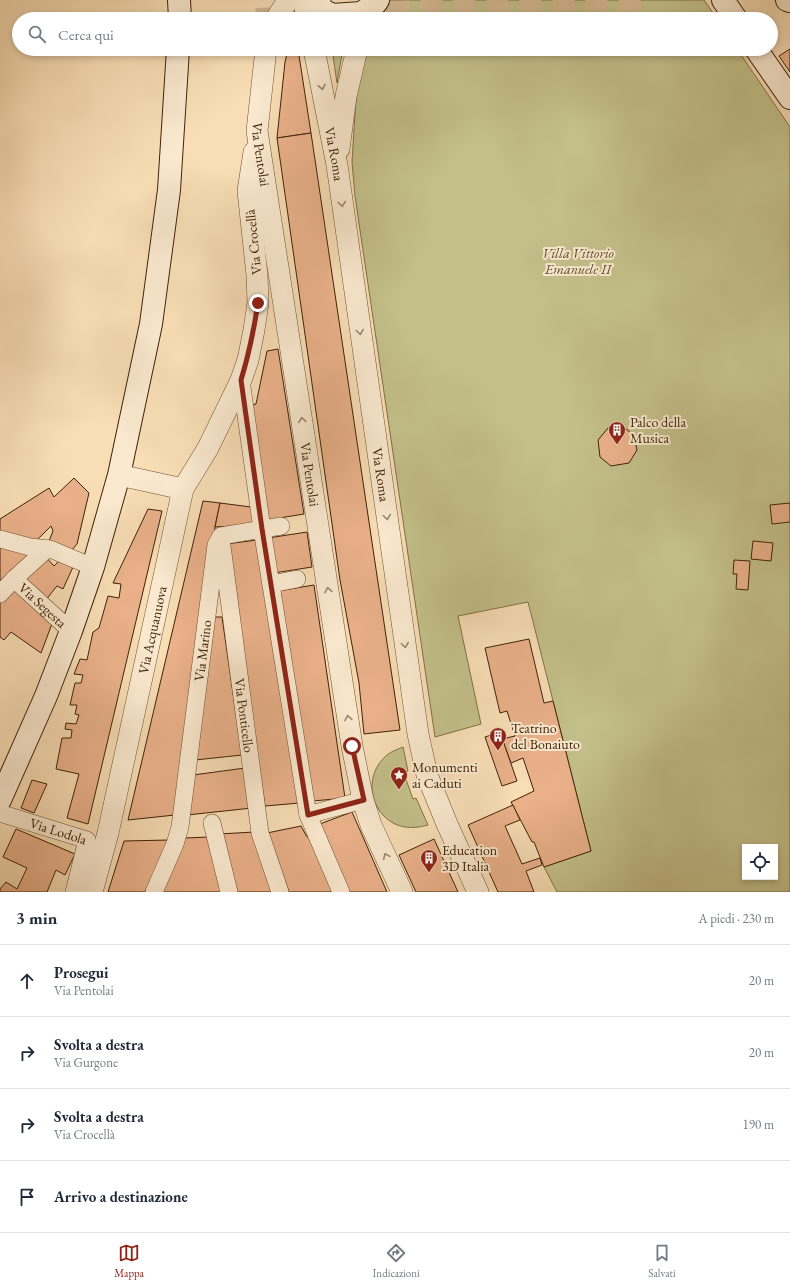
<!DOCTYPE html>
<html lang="it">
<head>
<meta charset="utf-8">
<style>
	:root { --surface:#fff; --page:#f2f2f3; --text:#1f2937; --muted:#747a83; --line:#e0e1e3; --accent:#8f2418 }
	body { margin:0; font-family:"EB Garamond",serif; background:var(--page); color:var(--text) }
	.controls { position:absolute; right:12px; bottom:12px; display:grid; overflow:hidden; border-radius:0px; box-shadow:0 2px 6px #0003 }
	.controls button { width:36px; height:36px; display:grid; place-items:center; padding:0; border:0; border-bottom:1px solid var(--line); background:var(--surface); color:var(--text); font:20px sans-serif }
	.stop { position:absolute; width:12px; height:12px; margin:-9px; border:3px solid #8f2418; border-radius:50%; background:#fff }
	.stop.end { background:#8f2418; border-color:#fff; box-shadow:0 1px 4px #0008 }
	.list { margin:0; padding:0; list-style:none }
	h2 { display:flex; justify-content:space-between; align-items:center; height:52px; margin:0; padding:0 16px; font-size:17px }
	h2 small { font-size:13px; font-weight:400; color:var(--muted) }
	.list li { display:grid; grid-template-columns:26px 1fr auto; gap:12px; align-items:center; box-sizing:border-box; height:72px; padding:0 16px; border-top:1px solid var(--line) }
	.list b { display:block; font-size:15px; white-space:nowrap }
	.list p { margin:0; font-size:13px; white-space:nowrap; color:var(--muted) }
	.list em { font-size:13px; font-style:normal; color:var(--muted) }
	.icon { flex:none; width:22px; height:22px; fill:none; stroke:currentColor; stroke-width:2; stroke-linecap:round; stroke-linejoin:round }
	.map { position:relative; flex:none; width:790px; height:892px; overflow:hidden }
	.search { position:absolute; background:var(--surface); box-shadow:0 2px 6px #0003; left:12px; right:12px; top:12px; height:44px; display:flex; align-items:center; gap:10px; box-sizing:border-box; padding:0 14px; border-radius:22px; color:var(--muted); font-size:15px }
	.sheet { height:340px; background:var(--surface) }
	nav { display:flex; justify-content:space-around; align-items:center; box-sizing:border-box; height:56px; border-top:1px solid var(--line); background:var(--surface); font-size:11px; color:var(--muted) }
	nav a { display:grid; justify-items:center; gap:2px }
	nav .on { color:var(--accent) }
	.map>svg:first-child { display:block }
</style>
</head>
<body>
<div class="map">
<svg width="790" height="892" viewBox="0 0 790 892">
	<rect width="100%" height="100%" fill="#f8ddb5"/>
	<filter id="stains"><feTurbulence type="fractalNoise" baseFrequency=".005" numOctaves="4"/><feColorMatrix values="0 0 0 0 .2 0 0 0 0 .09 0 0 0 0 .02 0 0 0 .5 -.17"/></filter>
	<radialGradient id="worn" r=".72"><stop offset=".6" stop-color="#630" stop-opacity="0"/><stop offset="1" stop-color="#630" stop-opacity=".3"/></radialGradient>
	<g fill="#c3bf8a" stroke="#817148" fill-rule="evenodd">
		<polygon points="388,0 704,0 717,19 378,19"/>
		<polygon points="332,49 343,49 337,83"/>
		<path d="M365,49H737L790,127V892H557L544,867L591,851L528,602L458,616L481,724L435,737L355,196L352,162L357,81ZM745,847H775V877H745Z"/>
		<path d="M403,747L408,771L404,774L413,799L416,798L428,825C417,828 406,829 395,824C370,812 364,777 384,758C389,752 396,750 403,747Z"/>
	</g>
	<g fill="#eab18a" stroke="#3f2307">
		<polygon points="288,49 298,49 311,133 277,138 285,62"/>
		<polygon points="790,49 790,72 779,56"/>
		<polygon points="311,133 400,730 364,734 359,683 340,580 277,138"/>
		<polygon points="278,349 304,514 267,520 252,405 256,404 267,351"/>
		<polygon points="624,427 634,436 637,450 629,463 611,466 600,457 598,440 608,428"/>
		<polygon points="74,478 89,493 77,544 70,552 49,541 53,531 51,526 35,542 0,532 0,519 49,488 54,497"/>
		<polygon points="203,501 220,503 215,527 175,815 128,820"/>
		<polygon points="220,503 251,507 256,525 215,527"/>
		<polygon points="790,503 790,522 772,524 770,505"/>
		<polygon points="148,509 162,511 88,824 67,818 79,774 56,769 62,738 71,738 72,730 65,729 66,723 76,724 79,715 75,714 77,705 70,705 75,683 81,683 83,675 74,674 80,659 87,660 93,632 99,628 108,596 119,598 121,584 113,583"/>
		<polygon points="307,532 312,567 274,573 268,538"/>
		<polygon points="257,540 300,803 265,806 226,544"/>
		<polygon points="753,541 773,543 771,561 751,559"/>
		<polygon points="0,546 36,556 6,582 0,580"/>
		<polygon points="44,555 54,566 62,558 73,567 63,589 57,586 45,601 20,577"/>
		<polygon points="734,560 750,561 748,590 736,589 737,574 733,574"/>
		<polygon points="14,583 53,621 41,653 11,632 4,640 0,637 0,601"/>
		<polygon points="314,585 345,798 313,801 278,591"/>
		<polygon points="213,617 222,617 242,755 195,760"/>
		<polygon points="529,639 544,703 553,701 591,851 544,867 534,842 532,842 511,802 534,791 523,758 511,763 502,739 515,736 507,711 500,713 485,648"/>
		<polygon points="500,732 517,781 502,786 485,737"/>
		<polygon points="245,768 252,808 187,815 193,775"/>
		<polygon points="32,780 47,784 34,813 21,808"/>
		<polygon points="513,805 520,820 505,826 522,864 540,858 542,865 526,871 534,892 498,892 468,825"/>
		<polygon points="352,812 387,892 348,892 317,825"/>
		<polygon points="301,826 307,837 310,836 334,892 289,892 267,833"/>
		<polygon points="16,829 75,854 65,875 56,870 47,892 0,892 0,889 6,882 17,889 27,868 3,857"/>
		<polygon points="254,832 273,892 235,892 219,834"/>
		<polygon points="209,837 223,892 161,892 185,838"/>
		<polygon points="434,839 458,892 416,892 399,855"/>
		<polygon points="169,840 145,892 108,892 124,841"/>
	</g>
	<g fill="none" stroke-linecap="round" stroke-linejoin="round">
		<polyline stroke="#d3b892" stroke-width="22" stroke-dasharray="22 11" stroke-linecap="butt" points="256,19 644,0"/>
		<g stroke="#6d5232" stroke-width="18">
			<g id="minor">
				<polyline points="241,380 262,529 308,815 341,892"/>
				<polyline points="0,539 30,547 50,549 93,567"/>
				<path id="s1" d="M222,546L260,833L280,892"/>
				<path id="s2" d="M14,579L71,631"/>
				<polyline points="271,584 297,579"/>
				<polyline points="0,594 14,579 47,549"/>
				<path id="s3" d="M0,813L87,840L74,892"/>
				<polyline points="308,815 363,800"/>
				<polyline points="212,823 229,892"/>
				<path id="s4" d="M154,892L175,844L180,827L216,545L221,536L281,526"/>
			</g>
		</g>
		<g stroke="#6d5232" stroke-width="22">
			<g id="tertiary">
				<polyline points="303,0 308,19"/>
				<polyline points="276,19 288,0"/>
				<path id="s5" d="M266,49L257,131L352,746L363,800L371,825L402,892"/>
				<path id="s6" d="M314,49L337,165L418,734L427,775L447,824L478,892"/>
				<polyline points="339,149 346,96 357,49"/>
				<polyline points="119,475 183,489"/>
				<path id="s7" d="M92,892L108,833L183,489L208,448L241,380L248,360L254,330L258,303L257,275L248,191L254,152"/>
			</g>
		</g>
		<g stroke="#3f2307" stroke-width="24">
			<g id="secondary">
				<polyline points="179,0 180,19"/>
				<polyline points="319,0 321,9 332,15 361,13 376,3 378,0"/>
				<polyline points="723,0 736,19"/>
				<polyline points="787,0 790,1"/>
				<polyline points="756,49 790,98"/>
				<polyline points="0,800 46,696 71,631 93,567 119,475 151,324 169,190 178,49"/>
			</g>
		</g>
		<use href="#minor" stroke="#fae9cf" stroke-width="17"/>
		<use href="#tertiary" stroke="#fae9cf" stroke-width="21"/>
		<use href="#secondary" stroke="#fae9cf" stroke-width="22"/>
	</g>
	<defs><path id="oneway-chevron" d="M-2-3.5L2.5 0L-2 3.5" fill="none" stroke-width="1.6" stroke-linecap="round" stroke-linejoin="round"/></defs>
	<g stroke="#9c866b">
		<use href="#oneway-chevron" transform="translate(322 87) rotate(79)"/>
		<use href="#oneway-chevron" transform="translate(342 204) rotate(82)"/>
		<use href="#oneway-chevron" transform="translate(360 332) rotate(82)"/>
		<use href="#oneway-chevron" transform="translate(302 420) rotate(-99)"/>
		<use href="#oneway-chevron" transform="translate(387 517) rotate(82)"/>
		<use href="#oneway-chevron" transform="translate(328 590) rotate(-99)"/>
		<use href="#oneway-chevron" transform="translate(405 645) rotate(82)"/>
		<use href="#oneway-chevron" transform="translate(348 718) rotate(-99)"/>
		<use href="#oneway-chevron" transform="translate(386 856) rotate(-114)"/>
	</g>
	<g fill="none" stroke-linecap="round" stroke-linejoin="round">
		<path stroke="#8f2418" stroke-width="5" d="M258,303C254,329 249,354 241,380L262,529L308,815L364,800L352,746"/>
	</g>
	<defs>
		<g id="building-pin" transform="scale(0.9)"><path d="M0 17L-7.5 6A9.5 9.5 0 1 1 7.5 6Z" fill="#8f2418" stroke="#fae9cf"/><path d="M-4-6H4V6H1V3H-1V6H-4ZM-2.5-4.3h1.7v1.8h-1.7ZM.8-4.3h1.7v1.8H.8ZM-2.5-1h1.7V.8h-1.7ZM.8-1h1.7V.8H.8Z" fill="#fff"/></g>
		<g id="sight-pin" transform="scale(0.9)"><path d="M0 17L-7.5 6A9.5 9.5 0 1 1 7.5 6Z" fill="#8f2418" stroke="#fae9cf"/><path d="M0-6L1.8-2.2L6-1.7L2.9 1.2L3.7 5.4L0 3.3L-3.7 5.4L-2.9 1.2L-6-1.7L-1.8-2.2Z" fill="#fff"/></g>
	</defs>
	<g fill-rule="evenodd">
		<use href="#building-pin" x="617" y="430"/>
		<use href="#building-pin" x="498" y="736"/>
		<use href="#sight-pin" x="399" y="775"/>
		<use href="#building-pin" x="429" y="858"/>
	</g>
	<g text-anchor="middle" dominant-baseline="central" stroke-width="4" stroke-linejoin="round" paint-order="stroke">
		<g font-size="14" fill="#3f2307" stroke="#fae9cf">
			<text stroke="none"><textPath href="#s5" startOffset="106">Via Pentolai</textPath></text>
			<text stroke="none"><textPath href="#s6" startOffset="107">Via Roma</textPath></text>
			<text transform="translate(253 242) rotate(-96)">Via Crocellà</text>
			<text stroke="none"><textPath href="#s5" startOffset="430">Via Pentolai</textPath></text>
			<text stroke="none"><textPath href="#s6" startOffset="431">Via Roma</textPath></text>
			<text stroke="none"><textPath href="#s2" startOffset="39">Via Segesta</textPath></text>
			<text stroke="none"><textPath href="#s7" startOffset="269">Via Acquanuova</textPath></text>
			<text stroke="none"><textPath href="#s4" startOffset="248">Via Marino</textPath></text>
			<text stroke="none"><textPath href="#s1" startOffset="171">Via Ponticello</textPath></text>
			<text stroke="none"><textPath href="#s3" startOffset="61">Via Lodola</textPath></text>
		</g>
		<g font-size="14" font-style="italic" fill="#604a28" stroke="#fae9cf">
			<text x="578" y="253">Villa Vittorio<tspan x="578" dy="16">Emanuele II</tspan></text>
		</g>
		<g font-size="14" fill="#3f2307" stroke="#fae9cf" text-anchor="start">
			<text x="630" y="422">Palco della<tspan x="630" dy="16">Musica</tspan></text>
			<text x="511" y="728">Teatrino<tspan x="511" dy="16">del Bonaiuto</tspan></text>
			<text x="412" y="767">Monumenti<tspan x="412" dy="16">ai Caduti</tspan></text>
			<text x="442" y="850">Education<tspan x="442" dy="16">3D Italia</tspan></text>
		</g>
	</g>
	<rect width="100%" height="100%" filter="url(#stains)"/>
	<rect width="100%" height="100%" fill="url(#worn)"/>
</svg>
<div class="controls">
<button><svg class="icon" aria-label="locate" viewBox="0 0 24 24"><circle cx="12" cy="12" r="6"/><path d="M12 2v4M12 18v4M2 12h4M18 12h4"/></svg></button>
</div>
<div class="stop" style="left:352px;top:746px"></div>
<div class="stop end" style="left:258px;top:303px"></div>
<div class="search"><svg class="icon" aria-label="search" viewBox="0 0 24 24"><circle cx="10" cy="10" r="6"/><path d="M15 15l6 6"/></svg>Cerca qui</div>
</div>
<section class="sheet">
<h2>3 min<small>A piedi · 230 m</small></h2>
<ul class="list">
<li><svg class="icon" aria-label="ahead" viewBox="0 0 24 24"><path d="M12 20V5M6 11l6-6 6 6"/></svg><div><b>Prosegui</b><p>Via Pentolai</p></div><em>20 m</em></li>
<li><svg class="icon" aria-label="right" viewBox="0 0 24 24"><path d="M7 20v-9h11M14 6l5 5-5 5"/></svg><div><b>Svolta a destra</b><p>Via Gurgone</p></div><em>20 m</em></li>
<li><svg class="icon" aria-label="right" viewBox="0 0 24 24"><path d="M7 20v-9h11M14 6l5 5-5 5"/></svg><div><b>Svolta a destra</b><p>Via Crocellà</p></div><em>190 m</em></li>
<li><svg class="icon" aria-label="arrive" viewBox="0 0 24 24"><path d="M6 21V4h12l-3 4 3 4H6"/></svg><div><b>Arrivo a destinazione</b></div></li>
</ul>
</section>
<nav>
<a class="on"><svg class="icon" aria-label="map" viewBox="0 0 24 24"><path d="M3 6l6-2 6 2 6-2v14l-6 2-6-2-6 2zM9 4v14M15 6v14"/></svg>Mappa</a>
<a><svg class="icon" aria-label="directions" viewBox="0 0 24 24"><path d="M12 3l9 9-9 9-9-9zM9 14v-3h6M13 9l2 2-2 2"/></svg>Indicazioni</a>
<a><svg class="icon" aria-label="saved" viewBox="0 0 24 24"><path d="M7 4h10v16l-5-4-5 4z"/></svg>Salvati</a>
</nav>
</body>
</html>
